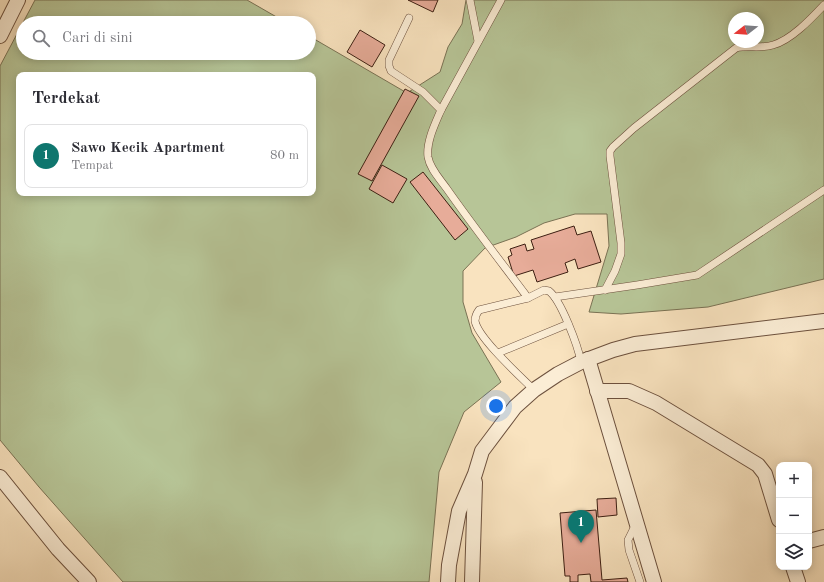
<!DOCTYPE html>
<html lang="id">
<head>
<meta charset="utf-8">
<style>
	:root { --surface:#fff; --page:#f2f2f3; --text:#2b2b33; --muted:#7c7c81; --line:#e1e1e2; --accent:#0f766e }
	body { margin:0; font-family:"Old Standard TT",serif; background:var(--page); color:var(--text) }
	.controls { position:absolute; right:12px; bottom:12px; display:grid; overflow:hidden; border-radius:8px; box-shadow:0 2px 10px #0003 }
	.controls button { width:36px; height:36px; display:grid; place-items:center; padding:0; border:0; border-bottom:1px solid var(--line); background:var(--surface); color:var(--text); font:20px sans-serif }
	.compass { position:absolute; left:728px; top:12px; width:36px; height:36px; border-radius:50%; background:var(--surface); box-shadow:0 2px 10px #0003; rotate:253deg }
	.you { position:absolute; left:496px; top:406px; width:14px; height:14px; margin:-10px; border:3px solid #fff; border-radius:50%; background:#1a73e8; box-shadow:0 0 0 6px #1a73e833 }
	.badge { display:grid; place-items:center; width:26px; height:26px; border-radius:50%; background:var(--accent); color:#fff; font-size:13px; font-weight:700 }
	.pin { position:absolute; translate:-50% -33px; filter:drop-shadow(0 1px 2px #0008) }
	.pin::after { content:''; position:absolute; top:21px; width:14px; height:12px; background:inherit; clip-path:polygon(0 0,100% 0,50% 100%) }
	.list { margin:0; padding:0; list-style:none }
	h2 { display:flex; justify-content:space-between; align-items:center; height:52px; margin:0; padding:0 16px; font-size:17px }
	h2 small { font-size:13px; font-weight:400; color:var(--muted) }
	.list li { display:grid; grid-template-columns:26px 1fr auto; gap:12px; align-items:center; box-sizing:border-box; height:64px; margin:0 8px 8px; padding:0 8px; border:1px solid var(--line); border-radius:8px }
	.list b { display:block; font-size:15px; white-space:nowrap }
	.list p { margin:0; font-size:13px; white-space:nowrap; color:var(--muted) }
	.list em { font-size:13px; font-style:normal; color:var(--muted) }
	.icon { flex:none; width:22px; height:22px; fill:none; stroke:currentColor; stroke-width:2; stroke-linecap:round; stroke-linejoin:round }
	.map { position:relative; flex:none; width:824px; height:582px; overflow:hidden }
	.search { position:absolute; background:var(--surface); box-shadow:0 2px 10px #0003; left:16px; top:16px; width:300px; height:44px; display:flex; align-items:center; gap:10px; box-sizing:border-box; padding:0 14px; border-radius:22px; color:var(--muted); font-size:15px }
	.panel { position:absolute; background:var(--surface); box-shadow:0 2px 10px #0003; left:16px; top:72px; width:300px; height:124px; border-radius:8px }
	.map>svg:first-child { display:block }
</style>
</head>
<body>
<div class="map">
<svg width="824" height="582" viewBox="0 0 824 582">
	<rect width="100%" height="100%" fill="#f9e3bf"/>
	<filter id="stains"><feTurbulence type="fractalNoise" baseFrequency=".005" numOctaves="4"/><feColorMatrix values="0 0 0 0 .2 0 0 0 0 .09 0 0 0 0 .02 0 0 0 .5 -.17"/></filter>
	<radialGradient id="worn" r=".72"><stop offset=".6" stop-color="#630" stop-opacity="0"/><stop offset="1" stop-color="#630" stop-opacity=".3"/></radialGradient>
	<path fill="#b7c597" stroke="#7a7254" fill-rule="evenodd" d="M35,0H247L287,23H23V53H309V36L407,93L440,72L448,47L462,24L466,0H824V279L708,307L621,314L589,312L609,246L607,214H575L544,223L516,237L485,248L463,271V302L472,333L501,382L464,412L439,472L429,582H123L39,487L0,440V66ZM734,18H758V42H734ZM19,75H313V193H19Z"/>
	<g fill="#e7ac99" stroke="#3d1f12">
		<polygon points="408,0 438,0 433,12"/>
		<polygon points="360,30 385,45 372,67 347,52"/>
		<polygon points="405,89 419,96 372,181 358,174"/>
		<polygon points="382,165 407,179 393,203 369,189"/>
		<polygon points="423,172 468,229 455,240 410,182"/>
		<polygon points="574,226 577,235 591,231 601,262 578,269 575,259 565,263 568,272 537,282 533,270 514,276 508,257 512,255 510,249 525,244 527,251 534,249 531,240"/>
		<polygon points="616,498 617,515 598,517 597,499"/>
		<polygon points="596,510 602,580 627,578 628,582 591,582 590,574 578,575 578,582 570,582 570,576 565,576 560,513"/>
	</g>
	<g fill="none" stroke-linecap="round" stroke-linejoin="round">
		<g stroke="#6c503d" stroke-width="8">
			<g id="service">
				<polyline points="470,0 478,41"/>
				<path d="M501,0L441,110C435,124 426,142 428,157C430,169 440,179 447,189C473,226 501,262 528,298"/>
				<polyline points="409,18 389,60 389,66 391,71 423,92 441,110"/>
				<path d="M605,290L615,271L621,254V243L610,156V151L613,147L634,128L736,48C748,45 761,49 773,45C791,40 811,19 824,5"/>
				<polyline points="555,297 637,285 697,275 824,190"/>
				<polyline points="498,353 568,324"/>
				<path d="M534,390C520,376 478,338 475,321C475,316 476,314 479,310L528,298L544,290L549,291C561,300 578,346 581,362"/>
				<polyline points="636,524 628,540 629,550 640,582"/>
			</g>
		</g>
		<g stroke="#6c503d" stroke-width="16">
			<g id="minor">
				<polyline points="0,36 18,0"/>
				<polyline points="588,359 654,582"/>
				<polyline points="597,391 629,391 656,403 758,465 765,474 779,520"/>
				<polyline points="0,477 58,549 89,582"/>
				<polyline points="809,541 824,537"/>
				<polyline points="793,567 798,582"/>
				<polyline points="448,582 449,565 459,511 475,474 482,451 515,407 534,390 558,374 581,362 613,350 635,344 824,321"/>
				<polyline points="472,582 475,482"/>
			</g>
		</g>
		<use href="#service" stroke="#fbedd5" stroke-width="7"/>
		<use href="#minor" stroke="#fbedd5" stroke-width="14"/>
	</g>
	<rect width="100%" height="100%" filter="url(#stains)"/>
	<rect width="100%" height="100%" fill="url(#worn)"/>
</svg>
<div class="controls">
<button>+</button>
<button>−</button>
<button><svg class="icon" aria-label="layers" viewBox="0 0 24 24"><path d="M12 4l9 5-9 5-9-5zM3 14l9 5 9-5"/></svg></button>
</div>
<svg class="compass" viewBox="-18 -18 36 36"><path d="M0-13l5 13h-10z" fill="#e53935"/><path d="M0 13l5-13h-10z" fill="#7c7c81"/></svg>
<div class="you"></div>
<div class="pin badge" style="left:581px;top:543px">1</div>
<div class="search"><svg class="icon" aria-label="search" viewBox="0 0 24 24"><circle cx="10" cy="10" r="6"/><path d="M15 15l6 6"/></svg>Cari di sini</div>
<section class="panel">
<h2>Terdekat<small></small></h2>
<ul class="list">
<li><span class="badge">1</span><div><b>Sawo Kecik Apartment</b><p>Tempat</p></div><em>80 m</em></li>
</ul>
</section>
</div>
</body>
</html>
